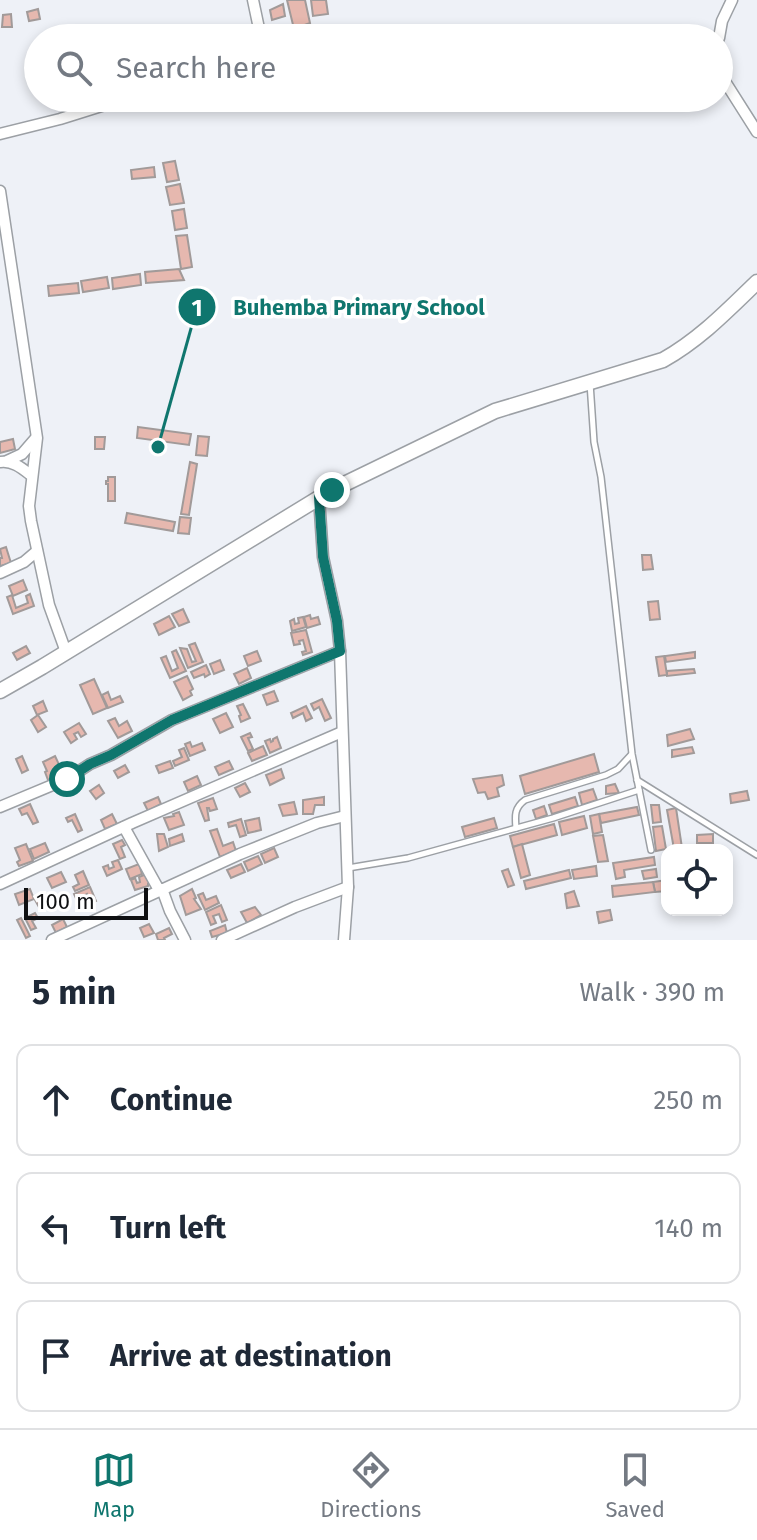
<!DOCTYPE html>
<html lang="en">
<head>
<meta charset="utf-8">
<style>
	:root { --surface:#fff; --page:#f2f2f3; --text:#1f2937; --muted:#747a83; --line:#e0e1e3; --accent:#0f766e }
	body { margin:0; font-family:"Fira Sans",sans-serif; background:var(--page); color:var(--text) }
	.controls { position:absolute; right:24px; bottom:24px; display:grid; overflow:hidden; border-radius:16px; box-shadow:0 4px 12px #0003 }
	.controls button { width:72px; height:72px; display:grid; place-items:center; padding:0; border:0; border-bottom:2px solid var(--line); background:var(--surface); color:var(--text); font:40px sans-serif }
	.scale { position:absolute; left:24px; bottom:20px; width:124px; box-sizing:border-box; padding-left:8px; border:4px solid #0f1012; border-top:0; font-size:22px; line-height:28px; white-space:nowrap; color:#0f1012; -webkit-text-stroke:6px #fff; paint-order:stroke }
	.stop { position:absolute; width:24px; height:24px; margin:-18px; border:6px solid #0f766e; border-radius:50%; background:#fff }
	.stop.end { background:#0f766e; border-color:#fff; box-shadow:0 2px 8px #0008 }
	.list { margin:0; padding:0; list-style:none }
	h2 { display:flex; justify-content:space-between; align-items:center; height:104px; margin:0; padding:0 32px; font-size:34px }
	h2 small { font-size:26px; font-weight:400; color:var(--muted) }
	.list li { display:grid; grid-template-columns:52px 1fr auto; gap:24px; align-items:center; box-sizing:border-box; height:112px; margin:0 16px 16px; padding:0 16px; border:2px solid var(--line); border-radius:16px }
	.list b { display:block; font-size:30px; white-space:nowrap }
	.list em { font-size:26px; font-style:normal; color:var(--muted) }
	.icon { flex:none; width:44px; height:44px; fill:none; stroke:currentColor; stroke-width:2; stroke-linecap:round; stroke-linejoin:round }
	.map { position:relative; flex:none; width:757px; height:940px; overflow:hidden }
	.search { position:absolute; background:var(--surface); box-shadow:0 4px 12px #0003; left:24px; right:24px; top:24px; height:88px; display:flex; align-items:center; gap:20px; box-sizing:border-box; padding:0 28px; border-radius:44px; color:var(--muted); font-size:30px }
	.sheet { height:488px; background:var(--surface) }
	nav { display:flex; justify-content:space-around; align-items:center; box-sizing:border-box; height:112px; border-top:2px solid var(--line); background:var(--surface); font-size:22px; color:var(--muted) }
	nav a { display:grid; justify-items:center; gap:4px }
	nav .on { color:var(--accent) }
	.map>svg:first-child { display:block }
</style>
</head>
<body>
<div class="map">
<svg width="757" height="940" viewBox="0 0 757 940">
	<rect width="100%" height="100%" fill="#eef1f7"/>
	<g fill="#e6b8af" stroke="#a19a99" stroke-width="2">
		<polygon points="287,0 305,0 310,23 294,29"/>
		<polygon points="311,0 326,0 328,14 313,16"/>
		<polygon points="283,4 285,16 272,20 270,10"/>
		<polygon points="38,9 40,19 29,21 27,12"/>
		<polygon points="11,14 12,27 2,27 3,15"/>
		<polygon points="175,161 179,180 167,182 163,163"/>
		<polygon points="154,167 155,177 132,179 131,170"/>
		<polygon points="180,184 184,203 170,205 166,187"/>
		<polygon points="184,209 187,228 175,230 172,211"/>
		<polygon points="187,235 192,267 181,269 176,236"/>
		<polygon points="179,269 184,280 146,283 145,272"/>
		<polygon points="140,274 141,285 113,289 112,278"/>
		<polygon points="107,277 109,288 83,292 81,281"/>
		<polygon points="78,283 79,293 49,296 48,286"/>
		<polygon points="138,427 191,434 189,445 137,438"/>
		<polygon points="198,436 209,437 207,456 196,455"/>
		<polygon points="95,437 105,437 104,449 95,449"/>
		<polygon points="13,439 15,449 0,453 0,442"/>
		<polygon points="190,462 197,464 189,515 181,514"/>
		<polygon points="108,477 115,477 115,501 108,501 108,484 106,484 106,481 108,481"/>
		<polygon points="127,513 175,522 173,531 125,523"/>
		<polygon points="180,517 191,518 189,534 178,533"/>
		<polygon points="6,547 11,563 0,566 0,558 2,558 0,549"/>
		<polygon points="642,555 651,555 653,569 643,570"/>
		<polygon points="23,580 27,590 13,596 9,586"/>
		<polygon points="30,594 34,606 13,614 7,597 12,595 16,608 28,603 26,596"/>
		<polygon points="658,601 660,619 650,620 648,602"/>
		<polygon points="183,609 189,622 179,626 172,614"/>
		<polygon points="310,615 311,619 318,617 320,624 307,628 304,617"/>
		<polygon points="169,616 175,627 159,635 154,624"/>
		<polygon points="303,617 306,627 292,631 290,621 294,619 295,624 299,623 298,618"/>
		<polygon points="306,630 312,652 303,655 302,652 306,651 303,640 299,641 300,644 294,645 291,633"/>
		<polygon points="195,643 203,662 188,668 180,648 187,649 192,662 196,661 189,645"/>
		<polygon points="26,646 30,653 17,660 13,653"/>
		<polygon points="176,650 186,671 170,678 161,658 166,656 172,671 178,668 172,652"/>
		<polygon points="257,651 261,661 248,666 244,656"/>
		<polygon points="695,652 695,658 666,662 665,656"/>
		<polygon points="664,656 667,675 659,676 656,657"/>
		<polygon points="220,660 224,670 214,674 210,664"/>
		<polygon points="206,665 210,674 205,677 204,674 194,678 191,672"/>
		<polygon points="247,668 251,678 239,684 234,674"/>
		<polygon points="694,669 695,673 667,676 667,671"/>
		<polygon points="187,676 193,689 190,691 192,695 183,700 174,682"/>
		<polygon points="94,679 107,708 93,714 80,685"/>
		<polygon points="274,691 278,701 267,705 263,695"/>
		<polygon points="108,692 111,700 120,696 123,702 108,708 102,695"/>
		<polygon points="322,699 331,718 325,721 319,707 314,710 311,704"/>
		<polygon points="43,701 47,711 37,715 33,706"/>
		<polygon points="243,704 250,718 241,722 239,716 241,715 237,706"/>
		<polygon points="306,706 312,718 306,721 303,713 293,718 291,713"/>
		<polygon points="226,713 233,727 220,733 213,719"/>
		<polygon points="38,715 46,727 38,732 31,720"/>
		<polygon points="115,718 119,726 127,721 132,731 118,738 108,721"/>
		<polygon points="79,723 86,734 81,737 78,732 74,734 77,739 71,743 64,732"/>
		<polygon points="690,729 694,739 668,746 667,735"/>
		<polygon points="250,733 252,737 248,738 253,749 248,751 241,737"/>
		<polygon points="277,737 281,748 270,753 265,741 270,739 271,742 273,741 273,739"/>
		<polygon points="190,742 192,747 202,743 205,750 190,756 185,744"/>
		<polygon points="263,746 267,755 252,761 248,753"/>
		<polygon points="692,747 694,753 672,757 672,750"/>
		<polygon points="184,748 189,760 175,766 173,761 182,757 179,750"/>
		<polygon points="594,754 599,772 525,794 520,776"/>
		<polygon points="22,756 28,770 22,773 16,759"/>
		<polygon points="55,756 62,771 52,776 53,778 48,780 45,772 47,771 43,762"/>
		<polygon points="170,761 173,768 159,773 156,766"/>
		<polygon points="229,761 233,769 219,775 215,767"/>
		<polygon points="125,765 129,772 118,778 114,771"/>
		<polygon points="281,769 284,778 270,785 266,775"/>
		<polygon points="502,775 504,785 497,788 499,796 488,799 485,792 478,793 473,779"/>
		<polygon points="197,776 201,785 188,791 184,782"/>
		<polygon points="245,783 250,792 240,797 235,788"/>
		<polygon points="615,784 619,793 606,794 606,786"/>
		<polygon points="99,785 104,793 96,799 90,791"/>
		<polygon points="593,789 597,800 582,805 579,793"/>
		<polygon points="747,791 749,800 731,803 730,794"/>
		<polygon points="158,797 161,804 148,811 144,803"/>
		<polygon points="324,797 324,805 315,805 313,814 303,814 303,800"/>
		<polygon points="575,797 578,806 552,814 549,805"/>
		<polygon points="213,798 217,809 210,811 209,808 207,808 209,820 205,821 198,803"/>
		<polygon points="294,802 297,814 283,816 279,805"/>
		<polygon points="30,804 38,822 33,824 27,813 22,815 19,809"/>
		<polygon points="651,805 659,805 661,822 653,823"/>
		<polygon points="544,806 547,815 536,819 533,810"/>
		<polygon points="637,807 639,815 601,823 599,814"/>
		<polygon points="676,808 682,848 674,849 667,810"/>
		<polygon points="179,812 184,825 169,830 164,818 174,816 173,814"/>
		<polygon points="75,814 82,830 78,832 72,820 68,822 66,818"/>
		<polygon points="112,814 117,824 105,829 101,820"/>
		<polygon points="599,814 602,832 593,834 590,816"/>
		<polygon points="584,816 587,828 562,835 559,822"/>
		<polygon points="259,818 261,830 248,833 245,821"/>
		<polygon points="494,818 497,828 465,837 462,827"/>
		<polygon points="241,819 246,835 240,837 236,825 229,827 228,823"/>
		<polygon points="554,824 557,835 513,847 510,836"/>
		<polygon points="662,826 666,849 656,851 653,827"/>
		<polygon points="217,829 223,846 233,842 236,851 220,857 210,831"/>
		<polygon points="157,834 164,834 168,847 159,851"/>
		<polygon points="182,834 184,841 170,846 169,839"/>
		<polygon points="713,834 713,843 697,843 697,835"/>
		<polygon points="603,835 608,861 598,862 593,836"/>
		<polygon points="122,840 125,845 121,847 125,857 120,859 113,844"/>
		<polygon points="45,843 49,852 34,859 30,849"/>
		<polygon points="26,844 33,861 19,866 17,862 20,860 15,848"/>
		<polygon points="522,844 530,875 521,878 513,847"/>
		<polygon points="274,848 278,857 265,863 261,854"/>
		<polygon points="258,856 262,864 248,871 244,862"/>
		<polygon points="654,857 655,865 624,870 625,877 616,879 613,863"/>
		<polygon points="118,860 122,869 107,876 103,867 108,865 109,869 114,867 112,862"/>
		<polygon points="139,864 142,874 130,879 126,869"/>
		<polygon points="241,864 245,872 231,878 227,870"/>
		<polygon points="596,866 597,876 574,879 572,870"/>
		<polygon points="508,869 514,885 508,887 502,871"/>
		<polygon points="656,869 657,877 644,879 642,871"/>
		<polygon points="569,870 571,878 526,889 524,881"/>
		<polygon points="83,871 89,885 75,891 73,887 79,884 75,875"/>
		<polygon points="61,872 66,882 52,888 47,878"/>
		<polygon points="144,875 148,875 151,883 148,884 148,886 135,890 131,880 135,878 137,883 140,882 139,877"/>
		<polygon points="667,880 667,891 655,892 653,882"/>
		<polygon points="653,882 655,892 613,897 612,886"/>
		<polygon points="90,887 96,901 91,903 87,894 82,897 85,905 80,907 74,894"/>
		<polygon points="30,889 34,899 19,905 15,894"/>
		<polygon points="192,889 196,898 194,899 201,909 186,915 180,896"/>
		<polygon points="574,891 579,906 567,908 565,894"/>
		<polygon points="203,893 206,900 216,896 219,903 205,910 198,895"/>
		<polygon points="47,894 51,903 40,909 35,900"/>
		<polygon points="221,905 227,920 222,922 219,914 213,916 216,923 211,925 206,912"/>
		<polygon points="255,907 261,915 247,923 241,912"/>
		<polygon points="610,910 612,920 599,923 597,912"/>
		<polygon points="35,913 38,918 32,921 36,928 31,930 25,918"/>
		<polygon points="21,918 30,936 26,938 17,920"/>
		<polygon points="63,919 67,927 56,933 52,925"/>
		<polygon points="149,924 154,933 144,937 140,928"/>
		<polygon points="225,925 227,933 212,937 210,931"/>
		<polygon points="169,928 172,934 164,938 165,940 158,940 156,934"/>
	</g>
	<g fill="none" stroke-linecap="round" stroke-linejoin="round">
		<g stroke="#9ca0a5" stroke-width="8">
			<g id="lane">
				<polyline points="590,383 594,442 601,477 632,754 651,850"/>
				<polyline points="637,780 757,855"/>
				<path d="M516,828C515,816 514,808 525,800L606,775L618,769L631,755"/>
				<polyline points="348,868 408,858 553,818 639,790"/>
			</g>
		</g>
		<g stroke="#9ca0a5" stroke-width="13">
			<g id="street">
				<polyline points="253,0 261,38"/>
				<polyline points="719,38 722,21 732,0"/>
				<polyline points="719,54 724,80 757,132"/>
				<polyline points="0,134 60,119 127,98"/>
				<polyline points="0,191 37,438 29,506 31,521 49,605 66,652"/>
				<polyline points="7,461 22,454 35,439"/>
				<path d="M0,462C13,460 23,469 32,476"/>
				<polyline points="319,497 323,557 337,621 340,651 348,887 344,940"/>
				<polyline points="0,573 24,562 37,551"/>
				<polyline points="0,807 67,779 90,764 111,755 172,720 340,651"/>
				<polyline points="124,827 159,890"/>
				<polyline points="0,884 132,823 342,732"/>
				<polyline points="162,889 170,911 185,940"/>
				<polyline points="52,940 240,854 317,823 345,816"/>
				<polyline points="222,940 295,907 348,887"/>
			</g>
		</g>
		<g stroke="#9ca0a5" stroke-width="17">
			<path id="secondary" d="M0,691L42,667L332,490L495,411L663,360C699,340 727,311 757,282"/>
		</g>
		<use href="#lane" stroke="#fff" stroke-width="5"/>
		<use href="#street" stroke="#fff" stroke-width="10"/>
		<use href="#secondary" stroke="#fff" stroke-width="14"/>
	</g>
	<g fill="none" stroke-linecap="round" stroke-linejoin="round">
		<polyline stroke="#0f766e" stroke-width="10" points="67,779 90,764 111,755 172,720 340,651 337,621 323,557 319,497 332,490"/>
	</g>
	<path fill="none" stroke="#0f766e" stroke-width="3" d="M158 447L197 307"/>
	<g fill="#0f766e" stroke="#fff" stroke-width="3">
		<circle cx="158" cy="447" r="8"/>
		<circle cx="197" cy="307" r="20"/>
	</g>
	<g font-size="24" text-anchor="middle" font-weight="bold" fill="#fff">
		<text x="197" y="316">1</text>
	</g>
	<g font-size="22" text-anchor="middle" font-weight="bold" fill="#0f766e" stroke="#fff" stroke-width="7" stroke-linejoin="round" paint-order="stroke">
		<text x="359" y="315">Buhemba Primary School</text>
	</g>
</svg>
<div class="controls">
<button><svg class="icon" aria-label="locate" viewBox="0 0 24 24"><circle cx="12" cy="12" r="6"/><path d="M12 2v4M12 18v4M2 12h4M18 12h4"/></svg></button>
</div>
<div class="scale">100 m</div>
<div class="stop" style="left:67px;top:779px"></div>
<div class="stop end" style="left:332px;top:490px"></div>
<div class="search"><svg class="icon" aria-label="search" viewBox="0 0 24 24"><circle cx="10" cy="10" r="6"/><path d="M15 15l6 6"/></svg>Search here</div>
</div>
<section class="sheet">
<h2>5 min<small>Walk · 390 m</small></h2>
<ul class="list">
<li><svg class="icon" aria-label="ahead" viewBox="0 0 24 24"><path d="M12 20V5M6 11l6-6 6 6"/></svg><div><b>Continue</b></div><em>250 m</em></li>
<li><svg class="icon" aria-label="left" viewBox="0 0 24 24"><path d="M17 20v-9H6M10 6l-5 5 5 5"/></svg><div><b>Turn left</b></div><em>140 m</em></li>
<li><svg class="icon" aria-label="arrive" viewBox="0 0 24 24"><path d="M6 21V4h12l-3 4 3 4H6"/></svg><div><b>Arrive at destination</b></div></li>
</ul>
</section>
<nav>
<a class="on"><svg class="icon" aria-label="map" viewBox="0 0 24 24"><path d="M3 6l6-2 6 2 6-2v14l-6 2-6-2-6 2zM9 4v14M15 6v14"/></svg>Map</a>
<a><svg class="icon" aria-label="directions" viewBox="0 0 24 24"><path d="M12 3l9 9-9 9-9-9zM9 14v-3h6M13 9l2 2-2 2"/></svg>Directions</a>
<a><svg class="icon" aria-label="saved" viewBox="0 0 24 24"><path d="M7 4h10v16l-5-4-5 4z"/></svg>Saved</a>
</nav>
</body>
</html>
